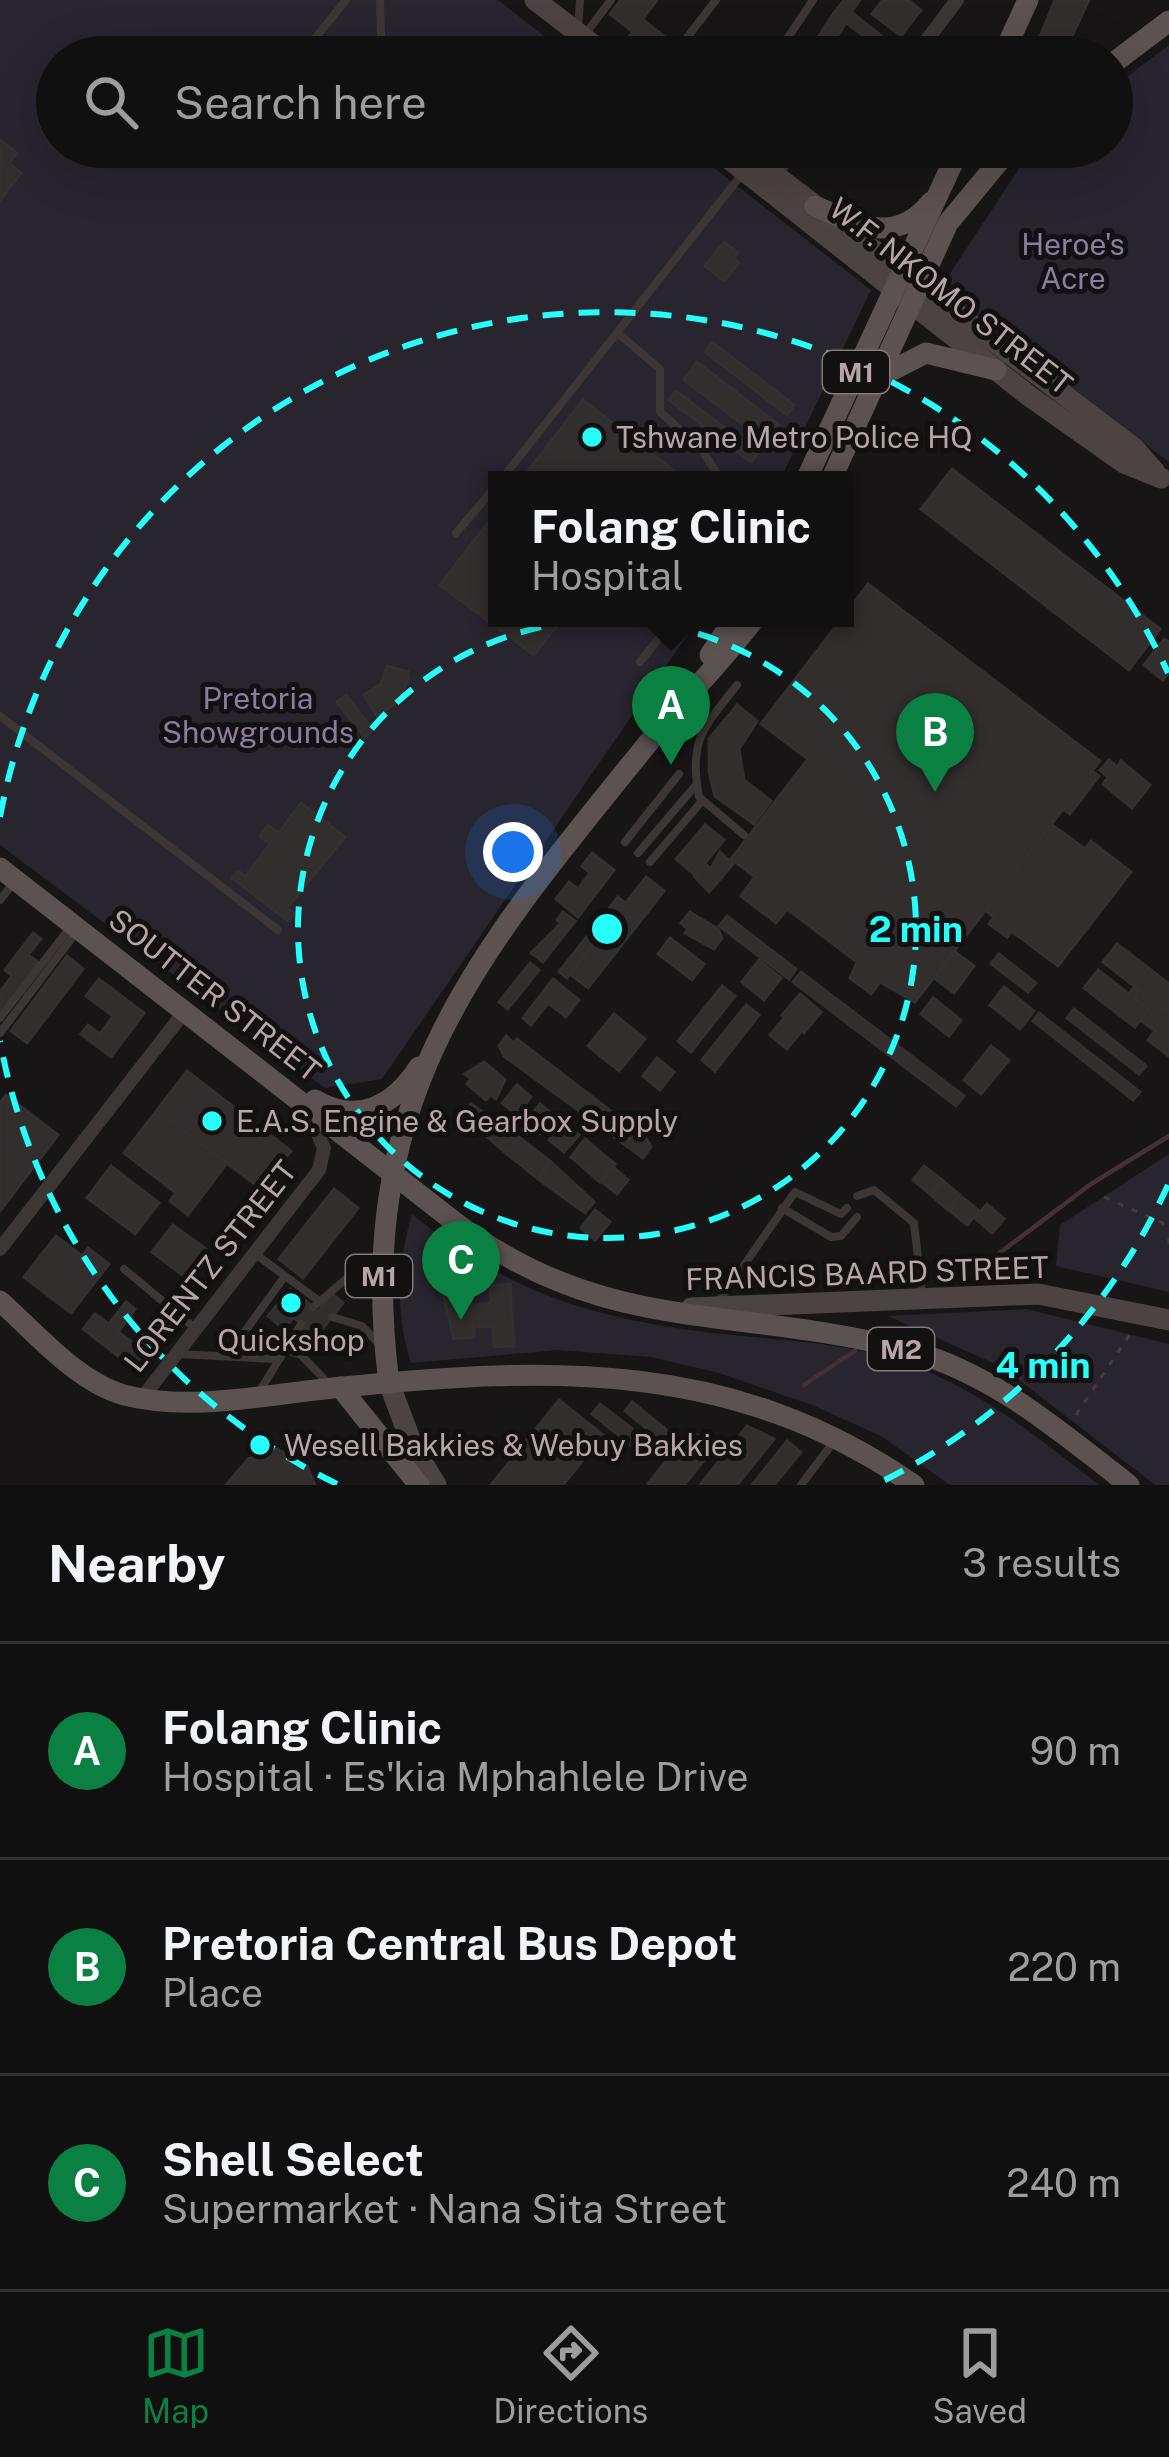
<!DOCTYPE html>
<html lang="en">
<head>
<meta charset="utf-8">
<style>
	:root { --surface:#111010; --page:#1e1e1e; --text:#f1f3f6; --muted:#9c9d9f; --line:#303030; --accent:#0b8043 }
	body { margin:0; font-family:"Public Sans",sans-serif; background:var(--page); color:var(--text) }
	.you { position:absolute; left:513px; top:852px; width:42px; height:42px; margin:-30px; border:9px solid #fff; border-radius:50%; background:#1a73e8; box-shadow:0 0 0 18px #1a73e833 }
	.badge { display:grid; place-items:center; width:78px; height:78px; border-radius:50%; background:var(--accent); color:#fff; font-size:39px; font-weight:700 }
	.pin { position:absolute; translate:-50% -99px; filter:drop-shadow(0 3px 6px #0008) }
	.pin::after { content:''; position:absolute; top:63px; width:42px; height:36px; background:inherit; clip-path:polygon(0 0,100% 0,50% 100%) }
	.popup { position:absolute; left:488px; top:471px; width:366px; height:156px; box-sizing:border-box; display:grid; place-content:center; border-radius:0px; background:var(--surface); filter:drop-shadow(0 3px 9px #0005); font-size:39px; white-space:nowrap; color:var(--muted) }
	.popup b { font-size:45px; color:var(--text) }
	.popup::after { content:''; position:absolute; left:50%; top:100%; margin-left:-24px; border:24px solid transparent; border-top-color:var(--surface) }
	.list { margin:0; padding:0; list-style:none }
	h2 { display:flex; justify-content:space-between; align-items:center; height:156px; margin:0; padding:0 48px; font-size:51px }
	h2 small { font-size:39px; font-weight:400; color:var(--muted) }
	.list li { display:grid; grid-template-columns:78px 1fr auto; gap:36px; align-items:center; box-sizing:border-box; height:216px; padding:0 48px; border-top:3px solid var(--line) }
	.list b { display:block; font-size:45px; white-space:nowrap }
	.list p { margin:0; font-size:39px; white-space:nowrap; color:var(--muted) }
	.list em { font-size:39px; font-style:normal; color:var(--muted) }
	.icon { flex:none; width:66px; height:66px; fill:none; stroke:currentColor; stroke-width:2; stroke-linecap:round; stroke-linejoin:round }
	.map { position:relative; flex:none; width:1169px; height:1485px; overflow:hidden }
	.search { position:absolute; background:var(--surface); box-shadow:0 12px 48px #0002; left:36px; right:36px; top:36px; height:132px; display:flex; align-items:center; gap:30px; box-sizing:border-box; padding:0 42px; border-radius:66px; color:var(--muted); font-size:45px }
	.sheet { height:804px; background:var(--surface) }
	nav { display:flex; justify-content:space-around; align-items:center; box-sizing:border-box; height:168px; border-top:3px solid var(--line); background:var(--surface); font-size:33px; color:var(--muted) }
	nav a { display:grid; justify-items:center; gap:6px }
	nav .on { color:var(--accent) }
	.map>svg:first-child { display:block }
</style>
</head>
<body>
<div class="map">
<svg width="1169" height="1485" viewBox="0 0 1169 1485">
	<rect width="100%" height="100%" fill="#171515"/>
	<g fill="#29252f">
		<polygon points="0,0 498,0 571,57 57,57 57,147 687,147 871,290 780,480 497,480 497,618 699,618 382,1079 325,1088 0,845"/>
		<polygon points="1169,45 1169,462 941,287 1032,149 1112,147 1112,88"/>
		<polygon points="1169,1154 1169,1292 1056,1266 1060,1225"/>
		<path d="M412,1214C512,1297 606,1322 733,1335C781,1340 832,1343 879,1355C966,1378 1030,1431 1099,1485H950L881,1436L812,1405L719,1373L651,1357L558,1350L411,1363C395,1312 397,1265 412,1214Z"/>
		<polygon points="1026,1309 1169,1344 1169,1485 1155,1485 1002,1367 888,1316"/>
	</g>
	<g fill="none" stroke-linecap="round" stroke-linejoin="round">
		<g stroke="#453035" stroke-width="4.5">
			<polyline points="969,1276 1091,1184 1169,1136"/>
			<polyline points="804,1385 855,1351"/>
		</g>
	</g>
	<g fill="#312e2d" stroke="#33302f" stroke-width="3">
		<polygon points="621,0 657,0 633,32 610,14"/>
		<polygon points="844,0 860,0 851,12 893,45 886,54 834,13"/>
		<polygon points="883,0 908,0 921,10 901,36 872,14"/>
		<polygon points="1055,0 1089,0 1062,57 1032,57"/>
		<polygon points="834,13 846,23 827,51 815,42"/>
		<polygon points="642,19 671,42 659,57 646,57 626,41"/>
		<polygon points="0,140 17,153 9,163 21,173 0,200"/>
		<polygon points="724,242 738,253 733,258 739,263 724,281 705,266"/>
		<polygon points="712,342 794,405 787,415 705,352"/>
		<polygon points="697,362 779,425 766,442 684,380"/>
		<polygon points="676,391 758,453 751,462 669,400"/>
		<polygon points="583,400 677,473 672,480 521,480"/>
		<polygon points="952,469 1160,629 1129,670 921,509"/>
		<polygon points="497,511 497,618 563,618 534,655 440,585"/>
		<polygon points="868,584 1100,761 1092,771 1099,776 1070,814 1063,809 915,1002 880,982 871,994 850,978 857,962 787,909 776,923 741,896 755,877 731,859 808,759 761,724"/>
		<polygon points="1164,639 1169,642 1169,672 1163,680 1144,665"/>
		<polygon points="387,666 408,672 409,679 396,703 377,716 364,695 381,684"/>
		<polygon points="346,695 373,730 364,737 337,702"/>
		<polygon points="737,705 757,721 739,749 744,780 771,801 754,824 715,796 709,772 709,739"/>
		<polygon points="1109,760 1117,767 1121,761 1150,785 1132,808 1103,784 1108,777 1100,770"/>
		<polygon points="301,803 345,837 287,908 294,913 288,921 232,878 238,871 246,876 270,844 260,836 268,825 279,833"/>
		<polygon points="1051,824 1085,849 1091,841 1131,872 1058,966 1011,931 1007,937 989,924 994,917 985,910"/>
		<polygon points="705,825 724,840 695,875 676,859"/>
		<polygon points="720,852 733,864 709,892 694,876 704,863 711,869"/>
		<polygon points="592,853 614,870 578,917 556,899 569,882 578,889 590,873 582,866"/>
		<polygon points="646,877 664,891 588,988 570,974"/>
		<polygon points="618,897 625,903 567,978 559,972"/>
		<polygon points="563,912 575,921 543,962 531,953 561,923 557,920"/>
		<polygon points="690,912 718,929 722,938 714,949 685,933 688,929 681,923"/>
		<polygon points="727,916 796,969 789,979 719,926"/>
		<polygon points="33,933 41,939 28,955 38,962 0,1013 0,992 12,976 5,970"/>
		<polygon points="670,938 704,964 692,980 658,954"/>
		<polygon points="1117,944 1169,984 1169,1013 1103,962"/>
		<polygon points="954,951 974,966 954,993 934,978"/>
		<polygon points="999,954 1036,983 1028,992 991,964"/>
		<polygon points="67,956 83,969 27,1043 11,1031"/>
		<polygon points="759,960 781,978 764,1000 742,982"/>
		<polygon points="530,963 539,970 508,1009 499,1002"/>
		<polygon points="1098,970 1129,994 1135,986 1139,990 1133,997 1148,1009 1135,1027 1084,988"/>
		<polygon points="801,972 964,1096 956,1106 793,982"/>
		<polygon points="99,979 144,1013 111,1057 81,1034 88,1025 100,1034 113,1016 86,996"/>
		<polygon points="553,979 579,1000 566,1017 548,1003 531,1025 523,1018"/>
		<polygon points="722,986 735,996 691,1052 678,1041"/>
		<polygon points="1004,987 1034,1011 1020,1029 990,1005"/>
		<polygon points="1139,990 1169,1013 1169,1056 1148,1040 1155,1031 1140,1020 1148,1009 1133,997"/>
		<polygon points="800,994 821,1012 804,1033 782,1015"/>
		<polygon points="933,998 961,1020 949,1036 921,1014"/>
		<polygon points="746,1005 759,1015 715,1071 702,1060"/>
		<polygon points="1074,1009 1146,1066 1139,1074 1067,1018"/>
		<polygon points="1039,1013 1140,1092 1133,1100 1033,1021"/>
		<polygon points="614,1014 645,1039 619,1071 588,1046"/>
		<polygon points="783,1019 800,1033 787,1049 770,1035"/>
		<polygon points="506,1036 514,1043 517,1039 646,1138 651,1147 643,1158 504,1056 499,1046"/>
		<polygon points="991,1046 1009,1060 981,1094 964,1080"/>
		<polygon points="657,1058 674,1072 660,1090 643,1076"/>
		<polygon points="484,1062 505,1080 496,1099 491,1095 486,1100 467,1084 471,1079 465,1074"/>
		<polygon points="187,1071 291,1151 261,1189 157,1110"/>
		<polygon points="517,1085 531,1097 517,1115 502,1103"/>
		<polygon points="6,1095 58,1135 0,1211 0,1103"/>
		<polygon points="471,1104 519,1137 506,1153 462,1115"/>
		<polygon points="540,1104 555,1116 540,1134 525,1122"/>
		<polygon points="157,1110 227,1163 188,1215 170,1201 176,1193 124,1153"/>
		<polygon points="564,1123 579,1135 564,1152 549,1140"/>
		<polygon points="520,1138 550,1161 537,1178 507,1154"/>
		<polygon points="585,1139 600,1152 585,1169 571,1157"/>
		<polygon points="600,1152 615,1164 600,1182 586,1170"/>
		<polygon points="551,1162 594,1202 585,1213 538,1179"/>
		<polygon points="111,1166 159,1203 135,1234 87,1198"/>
		<polygon points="924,1166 942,1180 930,1194 913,1180"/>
		<polygon points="614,1168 628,1180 617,1194 602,1182"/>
		<polygon points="943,1181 960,1195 948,1210 931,1195"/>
		<polygon points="334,1189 358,1208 303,1278 279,1259"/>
		<polygon points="962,1197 979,1211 967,1225 950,1211"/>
		<polygon points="987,1204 1004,1219 992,1233 975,1218"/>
		<polygon points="595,1210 610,1222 595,1240 581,1228"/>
		<polygon points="173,1225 206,1249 185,1277 152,1252"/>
		<polygon points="56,1236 82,1256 88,1248 109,1264 71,1313 24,1277"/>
		<polygon points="510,1284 514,1346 494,1347 493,1326 473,1327 472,1305 491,1303 490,1286"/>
		<polygon points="290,1289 306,1301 284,1329 268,1316"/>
		<polygon points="332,1294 343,1303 308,1347 297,1338 305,1328 293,1317 306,1301 318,1312"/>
		<polygon points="471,1296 474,1337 454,1339 444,1298"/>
		<polygon points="126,1302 135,1309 118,1332 132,1342 147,1333 157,1341 135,1369 83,1329 95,1314 109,1324"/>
		<polygon points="559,1400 603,1435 563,1485 491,1485"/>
		<polygon points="632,1402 668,1431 661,1440 625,1411"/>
		<polygon points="600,1404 652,1444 643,1455 592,1414"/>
		<polygon points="747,1426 774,1439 737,1485 700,1485"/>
		<polygon points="691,1430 714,1448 684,1485 647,1485"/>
		<polygon points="787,1441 801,1452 774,1485 752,1485"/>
		<polygon points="277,1449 307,1466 315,1485 227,1484 248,1459"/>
	</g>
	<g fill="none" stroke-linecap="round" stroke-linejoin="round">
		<g stroke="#433c3b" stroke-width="3" stroke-dasharray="6 9" stroke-linecap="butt">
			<polyline points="1104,1197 1169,1226"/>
			<polyline points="1169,1238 1169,1246"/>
			<polyline points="1076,1415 1132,1331"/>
		</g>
		<g stroke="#3c3735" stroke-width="8">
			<polyline points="380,0 382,57"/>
			<polyline points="578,28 580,0"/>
			<polyline points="583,37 611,0"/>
			<polyline points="681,45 697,57"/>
			<polyline points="300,57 346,0"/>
			<polyline points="672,57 716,0"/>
			<polyline points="775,57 813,0"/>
			<polyline points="288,147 303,159 322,147"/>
			<polyline points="779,175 799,147"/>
			<polyline points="620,335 660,369 660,412 700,447 721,480"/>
			<polyline points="501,480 742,174"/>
			<polyline points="456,533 497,485"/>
			<polyline points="640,662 675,618"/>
			<path d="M737,685C704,727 688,740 699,797L744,835"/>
			<polyline points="0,716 278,930"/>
			<polyline points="625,842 679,774"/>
			<polyline points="638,853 696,785"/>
			<polyline points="650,862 702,801"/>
			<polyline points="0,900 14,882"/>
			<polyline points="0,1018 72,925"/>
			<polyline points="0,1033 78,930"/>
			<polyline points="857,1196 874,1190 914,1223 922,1293"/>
			<polyline points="782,1208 831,1237 841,1236 857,1217"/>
			<polyline points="254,1253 319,1301"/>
			<polyline points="124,1269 196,1329"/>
			<polyline points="719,1301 795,1192 841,1214 847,1208"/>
			<polyline points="313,1307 346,1279 378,1273"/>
			<polyline points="332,1317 362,1326 380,1345"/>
			<polyline points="285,1350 301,1324"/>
			<polyline points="178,1354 274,1359"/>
			<polyline points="227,1356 285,1276"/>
			<polyline points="259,1392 285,1350 301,1355 327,1382"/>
			<polyline points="801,1485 832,1444"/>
		</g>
		<g stroke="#3c3735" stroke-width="14">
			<polyline points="914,57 957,0"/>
			<polyline points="835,160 845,147"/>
			<polyline points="0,1249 185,1011"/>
			<polyline points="143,1397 319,1170 324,1148 308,1112"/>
		</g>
		<g stroke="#4c4443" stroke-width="21">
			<polyline points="535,0 609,57"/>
			<polyline points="714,147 1029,396 1124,463 1161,478"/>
			<polyline points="738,147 1134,448 1155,472"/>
			<polyline points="691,1308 1038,1294 1169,1320"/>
			<polyline points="389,1383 413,1447 436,1485"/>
		</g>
		<g stroke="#5b5251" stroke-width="21">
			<polyline points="1002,57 1028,0"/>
			<polyline points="1112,64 1169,21"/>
			<path d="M815,206C858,225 896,246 931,202"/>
			<polyline points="879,377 926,353 996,370"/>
			<polyline points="806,480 960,147"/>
			<polyline points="831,480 948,223 1011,147"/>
			<polyline points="710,655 735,618"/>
			<path d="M0,868L456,1223C607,1337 742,1305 911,1351C994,1374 1062,1433 1129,1485"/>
			<path d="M315,1100C357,1125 394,1106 419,1067"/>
			<path d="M0,1301C35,1332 77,1382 124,1395C193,1413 273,1393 343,1387C552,1366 734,1360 914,1485"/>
			<path d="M389,1383C352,1095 478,953 649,742C683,700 722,662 755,618"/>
			<polyline points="340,1387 419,1485"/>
		</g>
	</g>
	<g fill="none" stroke="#27fdf9" stroke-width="6" stroke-dasharray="21 15">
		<circle cx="607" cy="929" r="309"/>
		<path d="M1168 1185A617 617 0 0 1 877 1484M337 1484A617 617 0 0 1 0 1041M0 817A617 617 0 0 1 1168 673"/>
	</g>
	<g fill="#27fdf9" stroke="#121010" stroke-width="4.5">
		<circle cx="592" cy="437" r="12"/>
		<circle cx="212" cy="1121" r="12"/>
		<circle cx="291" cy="1303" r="12"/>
		<circle cx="260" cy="1445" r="12"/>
	</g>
	<g text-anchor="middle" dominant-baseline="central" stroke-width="10" stroke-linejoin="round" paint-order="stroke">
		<g fill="#121010" stroke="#867979" stroke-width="3">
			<rect x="823" y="351" width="66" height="42" rx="9"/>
			<rect x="346" y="1255" width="66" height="42" rx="9"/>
			<rect x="868" y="1328" width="66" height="42" rx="9"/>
		</g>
		<g font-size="27" font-weight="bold" fill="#b8a6a6">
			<text x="856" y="372">M1</text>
			<text x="379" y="1276">M1</text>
			<text x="901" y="1349">M2</text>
		</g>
		<g font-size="30" fill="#8b7ca4" stroke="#121010">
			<text x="1073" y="244">Heroe's<tspan x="1073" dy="34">Acre</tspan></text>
			<text x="258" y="698">Pretoria<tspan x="258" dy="34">Showgrounds</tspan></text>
		</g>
		<g font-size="30" fill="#b8a6a6" stroke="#121010">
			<text transform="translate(951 296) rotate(38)">W.F. NKOMO STREET</text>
			<text transform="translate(215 995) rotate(38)">SOUTTER STREET</text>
			<text transform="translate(210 1266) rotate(-52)">LORENTZ STREET</text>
			<text transform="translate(867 1273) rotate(-2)">FRANCIS BAARD STREET</text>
		</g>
		<g font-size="30" fill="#b8a6a6" stroke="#121010" text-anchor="start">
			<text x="616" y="437">Tshwane Metro Police HQ</text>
			<text x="236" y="1121">E.A.S. Engine &amp; Gearbox Supply</text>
			<text x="291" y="1340" text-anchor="middle">Quickshop</text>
			<text x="284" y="1445">Wesell Bakkies &amp; Webuy Bakkies</text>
		</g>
	</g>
	<circle cx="607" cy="929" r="18" fill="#27fdf9" stroke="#121010" stroke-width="6"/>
	<g font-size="36" text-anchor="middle" font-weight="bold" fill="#27fdf9" stroke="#121010" stroke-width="10" stroke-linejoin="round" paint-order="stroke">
		<text x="916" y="942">2 min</text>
		<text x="1043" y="1378">4 min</text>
	</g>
</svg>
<div class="you"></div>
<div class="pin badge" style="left:671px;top:765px">A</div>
<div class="popup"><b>Folang Clinic</b>Hospital</div>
<div class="pin badge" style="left:935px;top:792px">B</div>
<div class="pin badge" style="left:461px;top:1320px">C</div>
<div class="search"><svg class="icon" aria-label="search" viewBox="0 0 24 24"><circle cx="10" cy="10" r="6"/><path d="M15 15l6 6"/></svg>Search here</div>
</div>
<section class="sheet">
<h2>Nearby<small>3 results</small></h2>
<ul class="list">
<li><span class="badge">A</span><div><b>Folang Clinic</b><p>Hospital · Es'kia Mphahlele Drive</p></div><em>90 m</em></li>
<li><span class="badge">B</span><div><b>Pretoria Central Bus Depot</b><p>Place</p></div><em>220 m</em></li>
<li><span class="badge">C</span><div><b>Shell Select</b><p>Supermarket · Nana Sita Street</p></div><em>240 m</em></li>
</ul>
</section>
<nav>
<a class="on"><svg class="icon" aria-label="map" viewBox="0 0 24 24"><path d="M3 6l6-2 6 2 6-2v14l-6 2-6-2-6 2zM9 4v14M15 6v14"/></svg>Map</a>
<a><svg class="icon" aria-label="directions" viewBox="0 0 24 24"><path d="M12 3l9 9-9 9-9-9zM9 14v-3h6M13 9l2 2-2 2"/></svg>Directions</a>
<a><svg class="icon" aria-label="saved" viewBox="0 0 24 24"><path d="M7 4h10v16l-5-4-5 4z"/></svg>Saved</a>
</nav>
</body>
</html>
